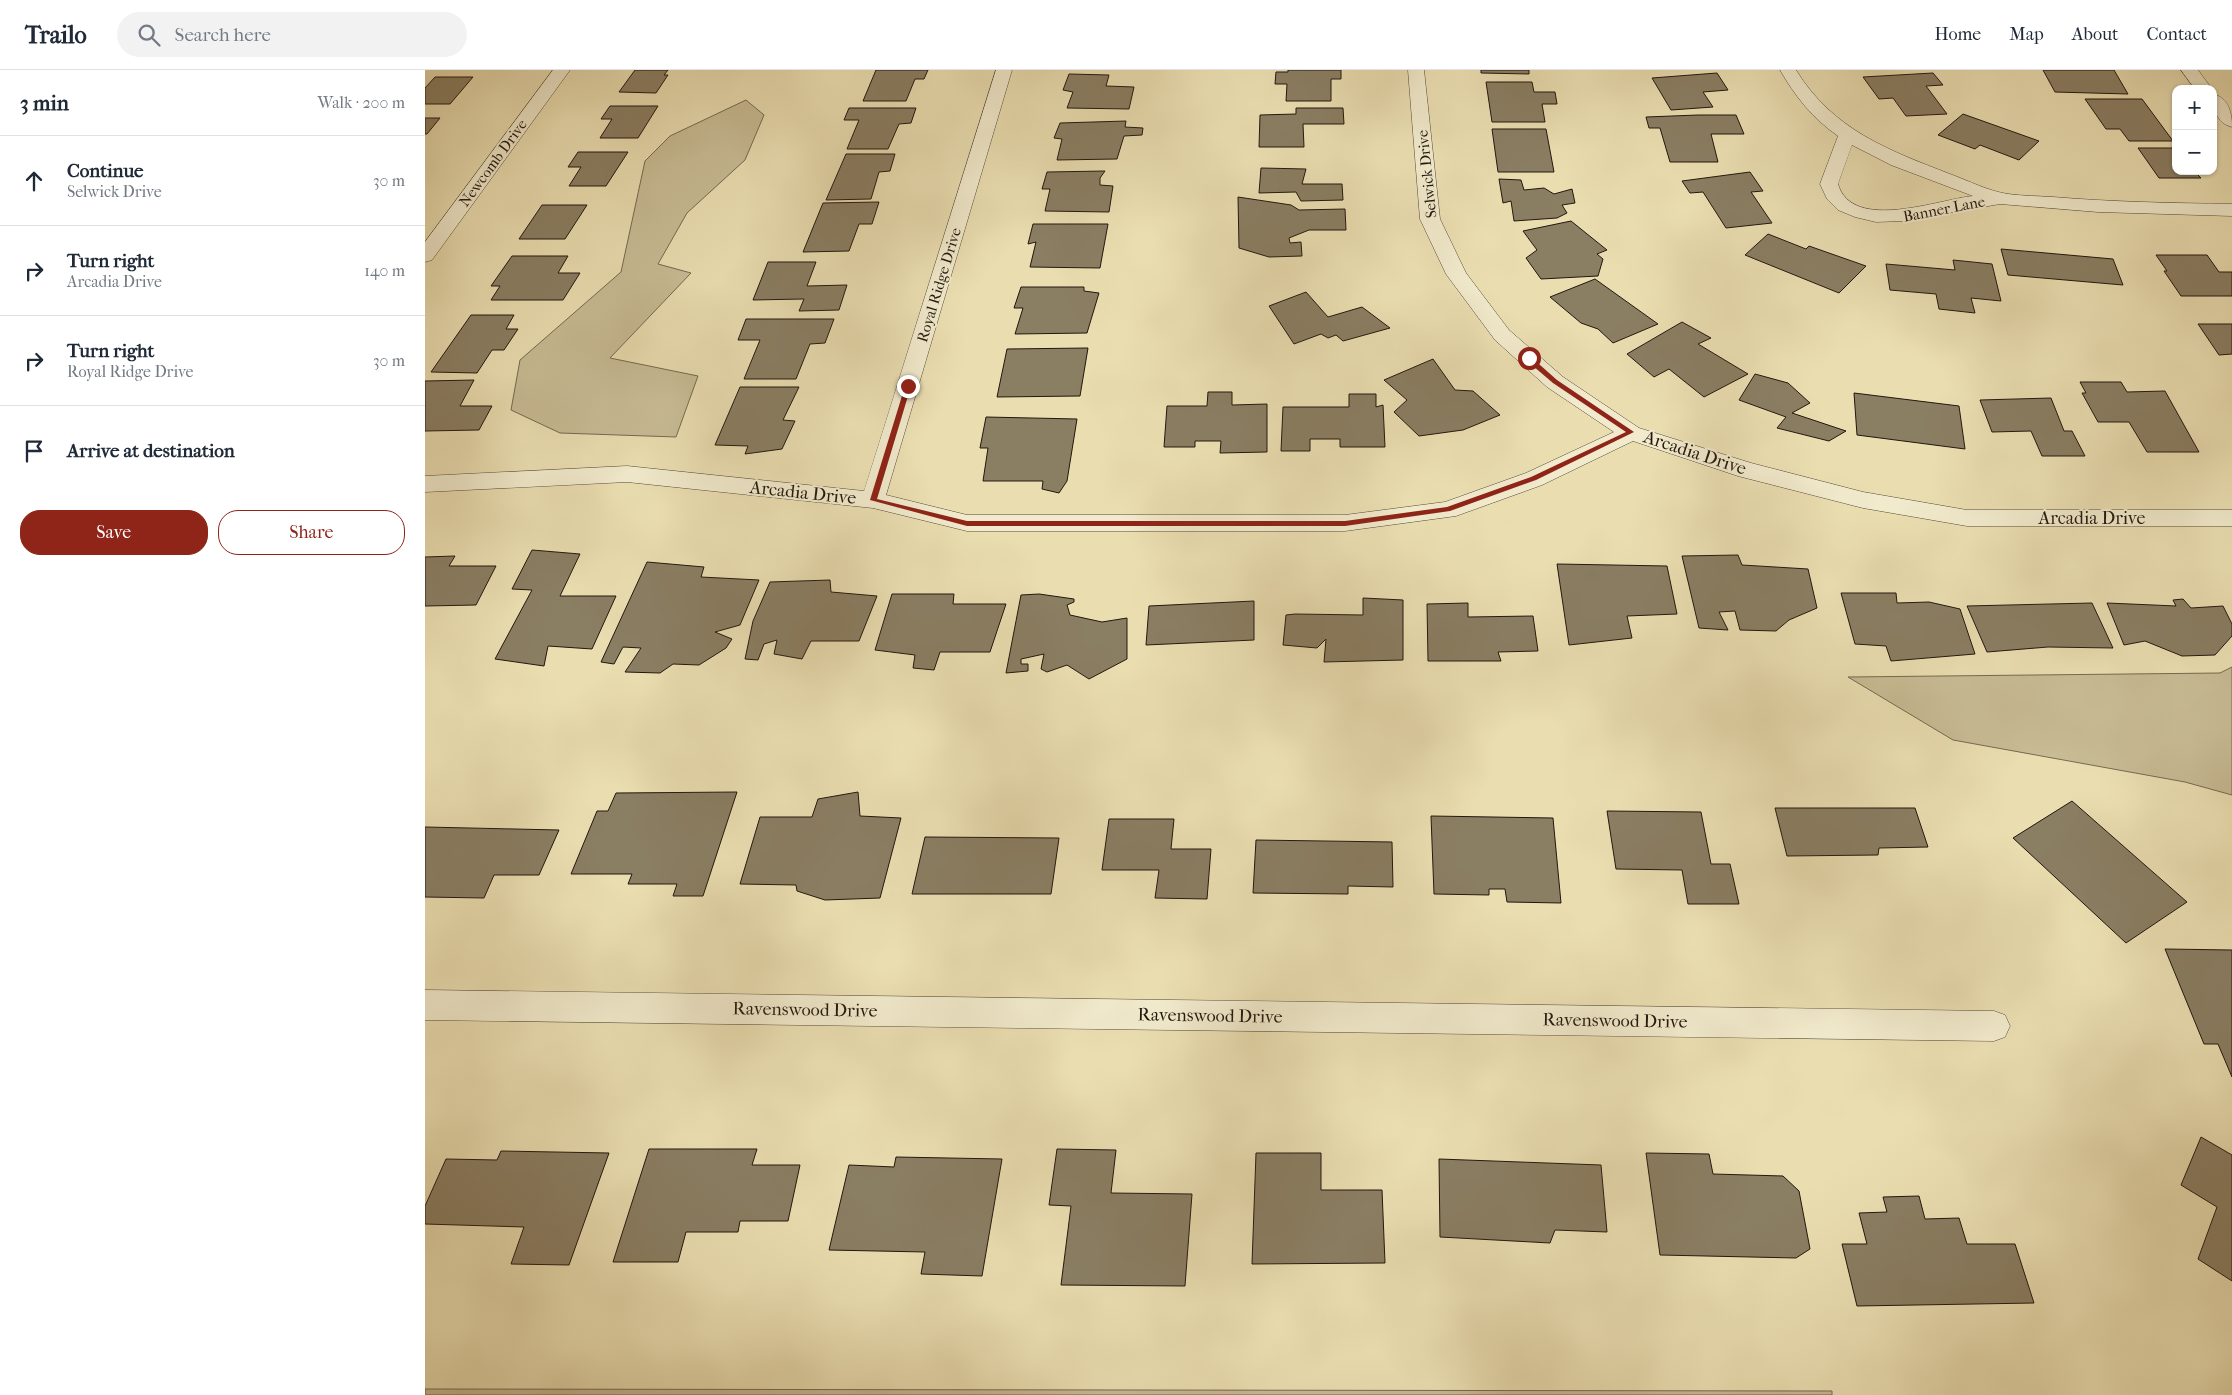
<!DOCTYPE html>
<html lang="en">
<head>
<meta charset="utf-8">
<style>
	:root { --surface:#fff; --page:#f2f2f3; --text:#1f2937; --muted:#747a83; --line:#e0e1e3; --accent:#8f2418 }
	body { margin:0; font-family:"IM FELL French Canon",serif; background:var(--page); color:var(--text) }
	.controls { position:absolute; right:15px; top:15px; display:grid; overflow:hidden; border-radius:10px; box-shadow:0 1px 4px #0004 }
	.controls button { width:45px; height:45px; display:grid; place-items:center; padding:0; border:0; border-bottom:1px solid var(--line); background:var(--surface); color:var(--text); font:25px sans-serif }
	.stop { position:absolute; width:15px; height:15px; margin:-11px; border:4px solid #8f2418; border-radius:50%; background:#fff }
	.stop.end { background:#8f2418; border-color:#fff; box-shadow:0 1px 5px #0008 }
	.list { margin:0; padding:0; list-style:none }
	h2 { display:flex; justify-content:space-between; align-items:center; height:65px; margin:0; padding:0 20px; font-size:21px }
	h2 small { font-size:16px; font-weight:400; color:var(--muted) }
	.list li { display:grid; grid-template-columns:32px 1fr auto; gap:15px; align-items:center; box-sizing:border-box; height:90px; padding:0 20px; border-top:1px solid var(--line) }
	.list b { display:block; font-size:19px; white-space:nowrap }
	.list p { margin:0; font-size:16px; white-space:nowrap; color:var(--muted) }
	.list em { font-size:16px; font-style:normal; color:var(--muted) }
	.actions { display:flex; gap:10px; padding:15px 20px }
	.actions a { flex:1; padding:11px 0; border:1px solid var(--accent); border-radius:20px; text-align:center; font-size:18px; color:var(--accent) }
	.actions .main { background:var(--accent); color:#fff }
	.icon { flex:none; width:28px; height:28px; fill:none; stroke:currentColor; stroke-width:2; stroke-linecap:round; stroke-linejoin:round }
	.map { position:relative; flex:none; width:1807px; height:1325px; overflow:hidden }
	header { display:flex; align-items:center; gap:30px; box-sizing:border-box; height:70px; padding:0 25px; background:var(--surface); border-bottom:1px solid var(--line) }
	header strong { font-size:24px }
	nav { display:flex; gap:28px; margin-inline-start:auto; font-size:18px }
	.search { width:350px; height:45px; background:var(--page); display:flex; align-items:center; gap:12px; box-sizing:border-box; padding:0 18px; border-radius:28px; color:var(--muted); font-size:19px }
	main { display:flex }
	aside { flex:1; background:var(--surface) }
	.map>svg:first-child { display:block }
</style>
</head>
<body>
<header>
<strong>Trailo</strong>
<div class="search"><svg class="icon" aria-label="search" viewBox="0 0 24 24"><circle cx="10" cy="10" r="6"/><path d="M15 15l6 6"/></svg>Search here</div>
<nav><a>Home</a><a>Map</a><a>About</a><a>Contact</a></nav>
</header>
<main>
<aside>
<h2>3 min<small>Walk · 200 m</small></h2>
<ul class="list">
<li><svg class="icon" aria-label="ahead" viewBox="0 0 24 24"><path d="M12 20V5M6 11l6-6 6 6"/></svg><div><b>Continue</b><p>Selwick Drive</p></div><em>30 m</em></li>
<li><svg class="icon" aria-label="right" viewBox="0 0 24 24"><path d="M7 20v-9h11M14 6l5 5-5 5"/></svg><div><b>Turn right</b><p>Arcadia Drive</p></div><em>140 m</em></li>
<li><svg class="icon" aria-label="right" viewBox="0 0 24 24"><path d="M7 20v-9h11M14 6l5 5-5 5"/></svg><div><b>Turn right</b><p>Royal Ridge Drive</p></div><em>30 m</em></li>
<li><svg class="icon" aria-label="arrive" viewBox="0 0 24 24"><path d="M6 21V4h12l-3 4 3 4H6"/></svg><div><b>Arrive at destination</b></div></li>
</ul>
<div class="actions"><a class="main">Save</a><a>Share</a></div>
</aside>
<div class="map">
<svg width="1807" height="1325" viewBox="0 0 1807 1325">
	<rect width="100%" height="100%" fill="#eadeb1"/>
	<filter id="stains"><feTurbulence type="fractalNoise" baseFrequency=".004" numOctaves="4"/><feColorMatrix values="0 0 0 0 .2 0 0 0 0 .09 0 0 0 0 .02 0 0 0 .5 -.17"/></filter>
	<radialGradient id="worn" r=".72"><stop offset=".6" stop-color="#630" stop-opacity="0"/><stop offset="1" stop-color="#630" stop-opacity=".3"/></radialGradient>
	<g fill="#c8bc95" stroke="#756a52">
		<polygon points="321,30 339,45 320,90 262,143 233,194 266,203 185,288 273,306 251,367 135,363 86,340 95,290 196,202 220,91 245,66"/>
		<polygon points="1807,597 1807,725 1760,712 1528,670 1423,607 1795,603"/>
		<polygon points="0,1319 1407,1321 1407,1325 0,1325"/>
	</g>
	<g fill="#8a7e63" stroke="#22170e">
		<polygon points="210,0 243,0 239,5 243,5 231,23 194,22"/>
		<polygon points="451,0 503,0 499,9 490,9 481,31 438,31"/>
		<polygon points="863,0 916,0 916,9 906,9 906,31 861,31 862,14 850,14 851,2 863,2"/>
		<polygon points="1056,0 1104,0 1104,4 1056,3"/>
		<polygon points="1618,0 1689,0 1703,24 1630,22"/>
		<polygon points="1292,3 1303,20 1278,22 1288,37 1246,40 1227,8"/>
		<polygon points="1508,3 1518,15 1501,16 1522,44 1481,46 1468,28 1454,29 1438,7"/>
		<polygon points="644,4 684,5 681,16 709,17 704,39 642,38 648,22 638,20"/>
		<polygon points="10,7 48,7 25,34 0,34 0,18"/>
		<polygon points="1061,12 1107,12 1109,22 1130,22 1132,34 1117,34 1120,52 1067,52"/>
		<polygon points="1660,29 1717,29 1748,71 1704,71 1695,59 1681,59"/>
		<polygon points="185,36 233,36 213,68 175,68 187,49 176,49"/>
		<polygon points="424,38 491,38 486,53 474,54 463,79 422,79 434,50 419,50"/>
		<polygon points="871,38 918,38 919,54 878,54 879,77 834,77 835,45 871,44"/>
		<polygon points="1538,44 1614,71 1594,90 1555,75 1550,79 1513,65"/>
		<polygon points="1273,45 1311,45 1319,64 1286,64 1293,92 1245,92 1235,58 1224,58 1221,47"/>
		<polygon points="0,48 15,48 2,64 0,64"/>
		<polygon points="701,51 700,57 718,58 717,65 699,66 692,89 632,90 637,69 629,68 635,53"/>
		<polygon points="1067,59 1121,59 1129,102 1073,102"/>
		<polygon points="1713,78 1751,78 1751,101 1769,101 1776,108 1734,108"/>
		<polygon points="153,82 203,82 181,116 144,116 156,97 143,97"/>
		<polygon points="421,84 470,84 465,101 454,102 446,129 401,130"/>
		<polygon points="836,98 881,99 877,114 917,114 918,130 876,131 871,122 834,123"/>
		<polygon points="680,101 675,108 675,115 688,116 684,142 620,141 625,119 617,119 622,102"/>
		<polygon points="1325,102 1338,121 1326,122 1347,153 1301,158 1278,122 1265,123 1257,111"/>
		<polygon points="1074,109 1096,110 1099,120 1119,118 1129,124 1147,119 1150,133 1137,135 1142,143 1132,148 1089,151 1086,131 1078,133"/>
		<polygon points="813,127 866,135 874,140 920,139 921,160 884,160 864,168 865,173 876,172 877,186 844,187 814,178"/>
		<polygon points="454,132 447,154 434,154 424,181 378,182 398,133"/>
		<polygon points="117,135 162,135 140,169 94,169"/>
		<polygon points="1146,151 1182,180 1172,184 1178,189 1173,206 1116,209 1101,188 1112,180 1098,161"/>
		<polygon points="608,154 683,154 675,198 605,197 611,172 603,174"/>
		<polygon points="1343,164 1381,179 1384,176 1441,196 1414,223 1320,185"/>
		<polygon points="1576,179 1688,189 1698,215 1583,205"/>
		<polygon points="1731,185 1782,185 1794,202 1807,202 1807,226 1756,226 1739,201 1742,201"/>
		<polygon points="87,186 143,186 133,203 155,203 138,230 66,230 75,216 66,216"/>
		<polygon points="1528,190 1567,194 1576,231 1546,228 1550,243 1514,239 1511,224 1465,220 1461,194 1530,200"/>
		<polygon points="343,192 391,192 382,216 422,215 414,240 374,241 379,229 328,230"/>
		<polygon points="1170,209 1233,254 1188,273 1173,259 1156,253 1125,227"/>
		<polygon points="596,217 659,217 659,221 674,223 662,263 590,264 598,238 589,238"/>
		<polygon points="881,222 903,247 937,237 965,258 918,271 911,265 903,268 896,264 869,274 844,236"/>
		<polygon points="46,245 89,245 81,259 93,259 79,280 67,280 52,303 6,302"/>
		<polygon points="321,249 409,249 400,273 385,274 371,309 319,309 335,270 313,270"/>
		<polygon points="1257,252 1286,268 1273,274 1323,304 1279,327 1244,299 1229,307 1202,284"/>
		<polygon points="1773,254 1807,254 1807,284 1794,285"/>
		<polygon points="663,278 655,326 572,327 582,279"/>
		<polygon points="1008,289 1030,320 1048,321 1075,345 1038,360 994,366 969,342 982,330 959,310"/>
		<polygon points="1330,304 1363,313 1385,333 1367,343 1421,361 1404,371 1352,358 1361,347 1314,330"/>
		<polygon points="49,310 35,336 67,336 54,360 0,361 0,311"/>
		<polygon points="1655,312 1696,312 1702,322 1740,321 1774,382 1722,382 1704,352 1673,352 1657,323 1661,323"/>
		<polygon points="315,317 374,317 358,350 370,351 357,379 320,384 323,376 290,375"/>
		<polygon points="783,322 807,322 807,335 842,334 842,382 795,383 796,371 770,371 770,377 739,377 742,336 782,336"/>
		<polygon points="1429,323 1534,336 1540,379 1432,365"/>
		<polygon points="924,324 951,324 951,337 958,335 960,377 915,377 915,369 885,369 885,381 856,381 858,337 924,337"/>
		<polygon points="1626,328 1639,361 1647,361 1660,386 1617,386 1606,361 1567,362 1555,330"/>
		<polygon points="561,347 652,349 642,411 634,423 617,419 618,411 558,411 563,378 555,378"/>
		<polygon points="107,480 155,484 135,526 191,526 167,579 123,576 119,596 70,589 107,520 87,519"/>
		<polygon points="1313,485 1317,495 1383,499 1392,538 1364,550 1351,561 1315,560 1310,541 1294,542 1303,560 1274,558 1257,486"/>
		<polygon points="30,486 24,496 71,496 51,535 0,536 0,487"/>
		<polygon points="222,492 279,497 276,507 334,510 315,555 290,562 307,569 301,578 274,595 248,594 235,603 200,602 216,578 198,577 189,594 176,592"/>
		<polygon points="1132,494 1242,496 1252,544 1202,546 1207,568 1144,575"/>
		<polygon points="405,510 406,522 452,526 434,571 386,571 377,589 349,584 352,570 339,574 333,590 320,589 328,551 345,512"/>
		<polygon points="1416,523 1471,523 1472,533 1504,532 1535,539 1550,584 1466,591 1461,576 1430,574"/>
		<polygon points="467,524 529,524 528,534 581,534 565,582 515,582 509,600 488,598 490,585 450,580"/>
		<polygon points="614,524 649,529 649,532 642,535 645,545 677,552 702,548 702,589 664,609 642,595 622,602 616,599 619,584 596,589 596,594 603,594 603,601 581,603 596,525"/>
		<polygon points="938,528 978,530 978,590 899,592 901,569 892,578 858,575 861,545 870,544 938,545"/>
		<polygon points="1758,529 1766,538 1798,536 1807,554 1807,566 1790,585 1757,586 1720,571 1699,575 1682,533 1751,536 1748,530"/>
		<polygon points="829,531 829,570 721,575 724,536"/>
		<polygon points="1043,533 1043,547 1108,546 1113,581 1073,582 1076,591 1003,591 1002,534"/>
		<polygon points="1667,533 1688,578 1623,577 1562,582 1542,536"/>
		<polygon points="312,722 278,826 248,826 252,814 203,814 207,804 146,804 172,741 183,741 191,723"/>
		<polygon points="433,722 435,746 476,748 455,828 400,830 372,821 371,815 315,814 335,747 387,747 393,729"/>
		<polygon points="1647,731 1762,832 1701,873 1588,768"/>
		<polygon points="1350,738 1490,738 1503,777 1454,778 1453,785 1362,786"/>
		<polygon points="1182,741 1276,742 1286,794 1305,794 1314,834 1263,834 1257,800 1191,799"/>
		<polygon points="1006,746 1128,748 1136,833 1082,832 1080,819 1064,819 1064,825 1009,824"/>
		<polygon points="684,749 749,749 746,779 786,779 782,829 730,828 734,800 677,800"/>
		<polygon points="0,757 134,760 114,805 69,805 59,828 0,827"/>
		<polygon points="500,767 634,768 626,824 487,824"/>
		<polygon points="831,770 967,772 968,817 923,816 923,824 828,823"/>
		<polygon points="1740,879 1807,880 1807,1007 1793,974 1779,974"/>
		<polygon points="1776,1067 1807,1085 1807,1211 1773,1189 1792,1137 1756,1115"/>
		<polygon points="224,1079 332,1079 327,1095 375,1095 363,1151 315,1151 313,1162 261,1162 253,1192 188,1192"/>
		<polygon points="632,1079 691,1080 686,1123 767,1124 760,1216 636,1215 646,1136 624,1135"/>
		<polygon points="76,1081 184,1083 144,1195 86,1194 99,1157 0,1154 0,1136 21,1089 72,1090"/>
		<polygon points="831,1083 896,1083 896,1120 957,1120 960,1193 827,1194"/>
		<polygon points="1221,1083 1284,1084 1288,1104 1358,1106 1374,1121 1385,1179 1371,1188 1235,1185"/>
		<polygon points="471,1087 577,1089 557,1206 496,1204 500,1182 404,1180 424,1095 469,1097"/>
		<polygon points="1014,1089 1176,1095 1182,1162 1130,1160 1125,1173 1015,1167"/>
		<polygon points="1494,1126 1500,1149 1534,1148 1542,1174 1590,1174 1609,1233 1432,1236 1417,1174 1442,1174 1434,1143 1462,1142 1458,1127"/>
	</g>
	<g fill="none" stroke-linecap="round" stroke-linejoin="round">
		<g stroke="#544937" stroke-width="1">
			<g id="street">
				<polygon points="128,0 145,0 7,190 0,192 0,172"/>
				<polygon points="571,0 587,0 461,425 542,445 920,445 1020,432 1101,403 1189,362 1122,317 1070,270 1021,204 995,149 983,0 999,0 1015,149 1041,203 1084,260 1138,307 1214,358 1326,393 1438,422 1542,440 1807,440 1807,456 1542,456 1438,438 1313,406 1208,371 1117,415 1031,446 920,461 542,461 448,438 202,412 0,422 0,406 202,396 439,421"/>
				<path d="M1355,0H1371C1408,60 1463,80 1525,104C1544,111 1563,121 1583,124C1598,126 1613,126 1628,127C1688,132 1747,133 1807,134V146L1673,142L1575,134L1478,151L1451,152L1430,147L1413,140L1402,129L1395,114L1413,66C1387,48 1370,26 1355,0ZM1427,75L1466,95L1548,126C1515,129 1427,163 1413,114Z"/>
				<polygon points="1756,0 1773,0 1787,19 1770,19"/>
				<path d="M1788,24C1804,28 1807,43 1807,57C1791,53 1788,38 1788,24Z"/>
				<polygon points="0,920 1569,941 1580,945 1585,956 1580,967 1569,971 0,950"/>
			</g>
		</g>
		<use href="#street" fill="#f1eacc" fill-rule="evenodd"/>
	</g>
	<polygon fill="#8f2418" points="1101,287 1106,287 1132,310 1209,362 1111,410 1025,441 920,456 542,456 445,430 480,316 483,314 486,316 452,429 542,451 920,451 1022,437 1106,407 1201,362 1128,313 1101,290"/>
	<g text-anchor="middle" dominant-baseline="central" stroke-width="4" stroke-linejoin="round" paint-order="stroke">
		<g font-size="15" fill="#22170e" stroke="#f1eacc">
			<text transform="translate(68 93) rotate(-54)">Newcomb Drive</text>
			<text transform="translate(1002 104) rotate(-96)">Selwick Drive</text>
			<text transform="translate(1519 139) rotate(-11)">Banner Lane</text>
			<text transform="translate(514 215) rotate(-73)">Royal Ridge Drive</text>
		</g>
		<g font-size="18" fill="#22170e" stroke="#f1eacc">
			<text transform="translate(1270 383) rotate(18)">Arcadia Drive</text>
			<text transform="translate(378 423) rotate(6)">Arcadia Drive</text>
			<text x="1667" y="448">Arcadia Drive</text>
			<text transform="translate(380 940) rotate(1)">Ravenswood Drive</text>
			<text transform="translate(785 946) rotate(1)">Ravenswood Drive</text>
			<text transform="translate(1190 951) rotate(1)">Ravenswood Drive</text>
		</g>
	</g>
	<rect width="100%" height="100%" filter="url(#stains)"/>
	<rect width="100%" height="100%" fill="url(#worn)"/>
</svg>
<div class="controls">
<button>+</button>
<button>−</button>
</div>
<div class="stop" style="left:1104px;top:288px"></div>
<div class="stop end" style="left:483px;top:316px"></div>
</div>
</main>
</body>
</html>
